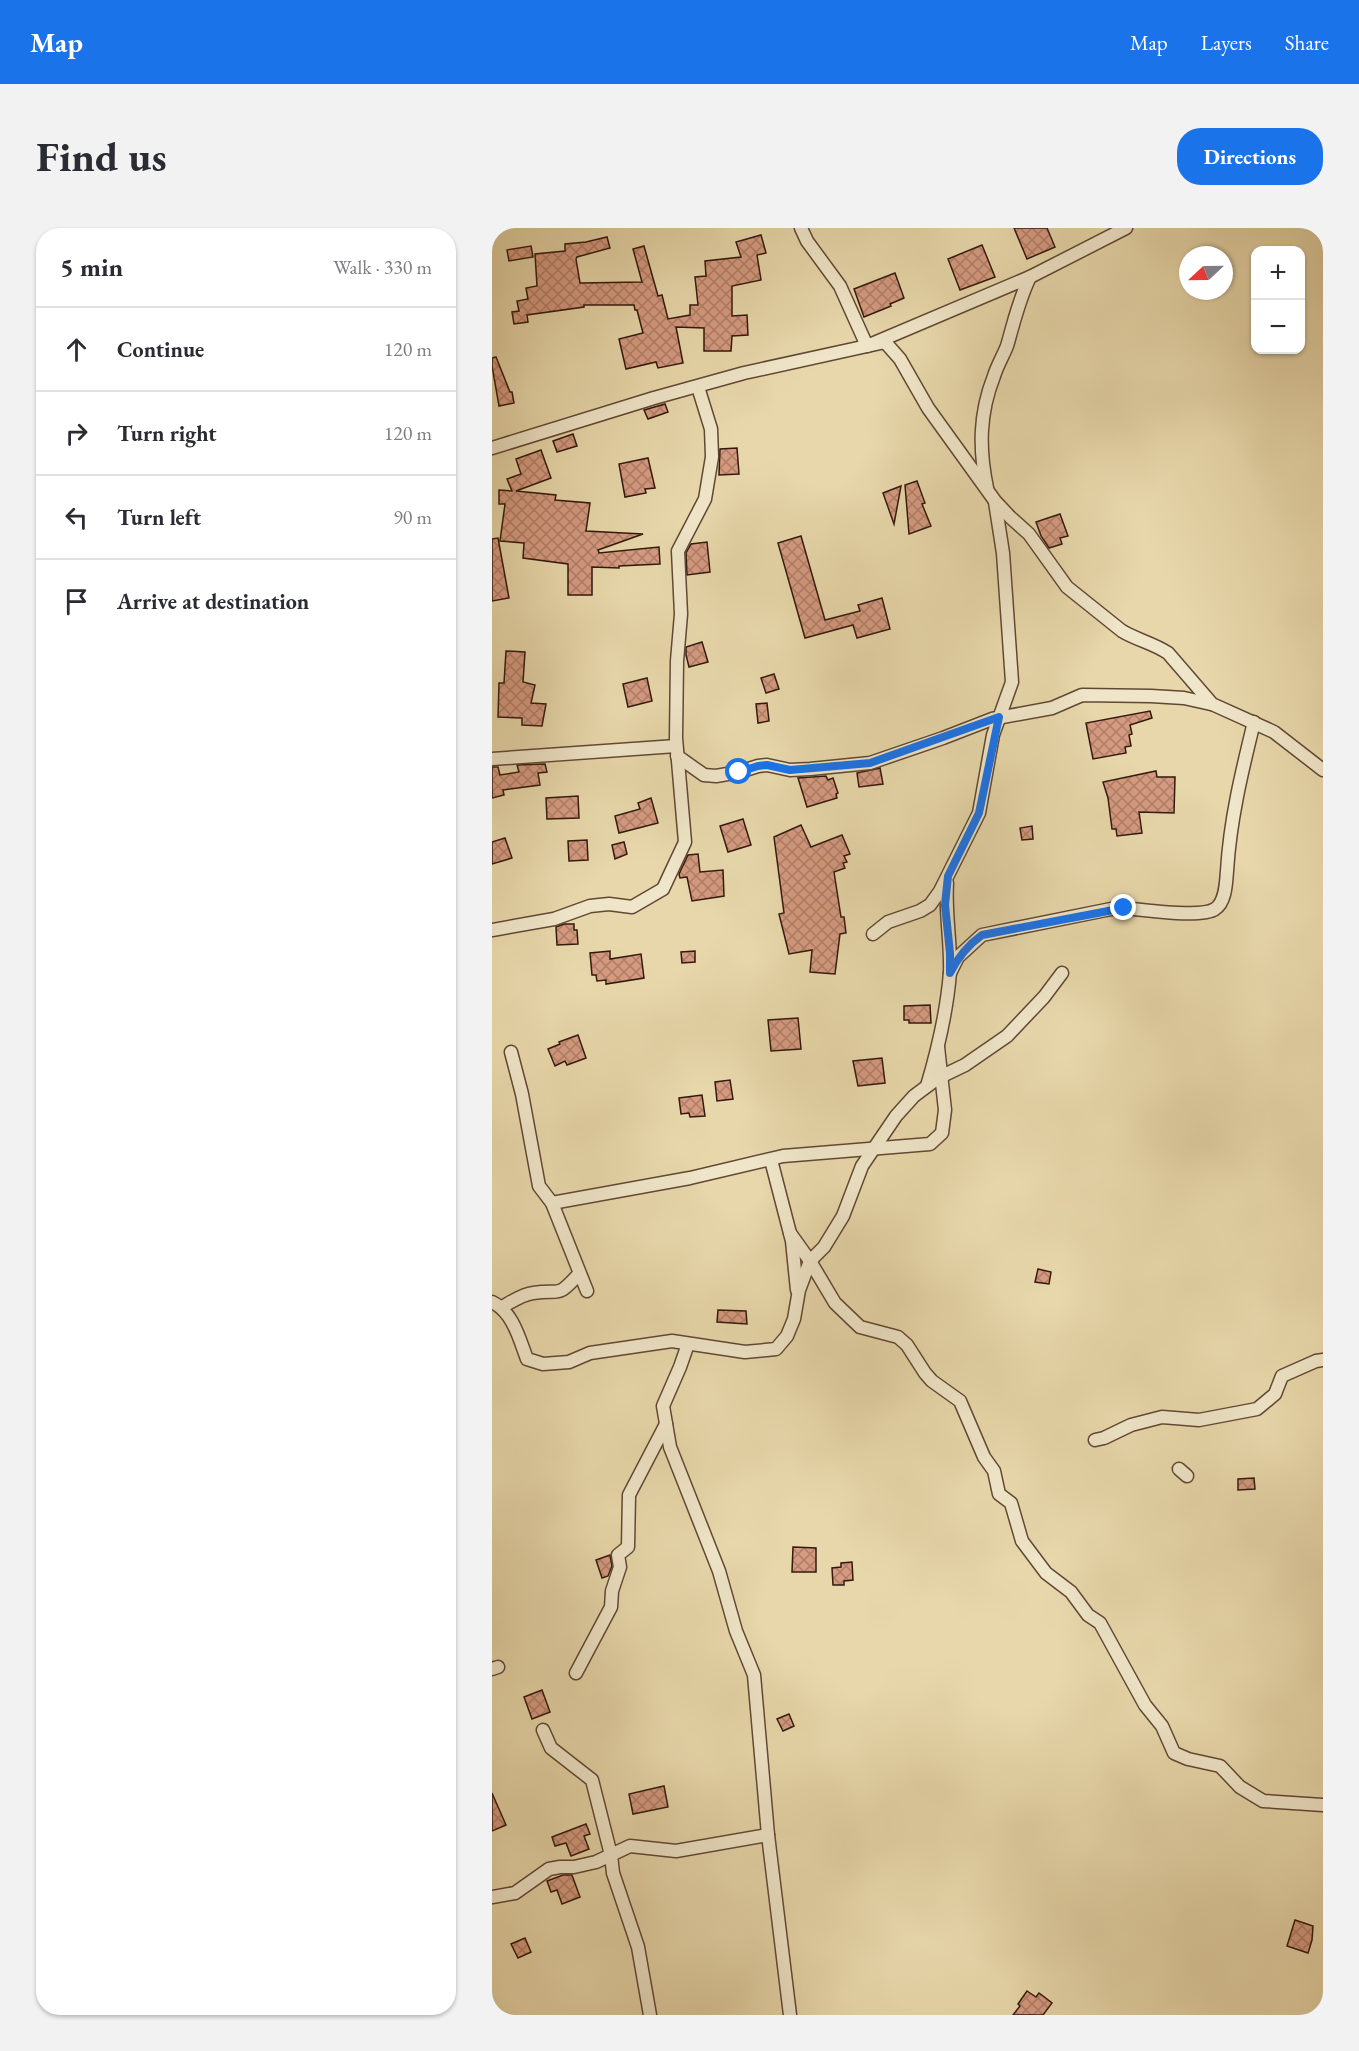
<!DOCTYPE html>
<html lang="en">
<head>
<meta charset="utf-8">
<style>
	:root { --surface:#fff; --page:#f2f2f3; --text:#2b2b33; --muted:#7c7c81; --line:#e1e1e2; --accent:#1a73e8 }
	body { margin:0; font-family:"EB Garamond",serif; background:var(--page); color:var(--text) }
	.controls { position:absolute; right:18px; top:18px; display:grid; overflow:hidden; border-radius:12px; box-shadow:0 2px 4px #0004 }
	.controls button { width:54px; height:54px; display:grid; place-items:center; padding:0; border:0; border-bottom:2px solid var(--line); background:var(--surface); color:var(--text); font:30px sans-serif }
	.compass { position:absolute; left:687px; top:18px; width:54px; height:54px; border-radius:50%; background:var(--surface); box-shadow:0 2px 4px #0004; rotate:248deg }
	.stop { position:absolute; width:18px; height:18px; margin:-14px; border:4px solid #1a73e8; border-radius:50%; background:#fff }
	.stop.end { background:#1a73e8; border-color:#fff; box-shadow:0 2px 6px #0008 }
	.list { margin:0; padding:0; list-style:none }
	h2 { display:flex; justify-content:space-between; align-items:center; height:78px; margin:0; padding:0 24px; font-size:26px }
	h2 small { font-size:20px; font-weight:400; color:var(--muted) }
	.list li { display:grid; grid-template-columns:39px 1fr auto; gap:18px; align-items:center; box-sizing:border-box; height:84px; padding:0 24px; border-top:2px solid var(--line) }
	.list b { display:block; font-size:22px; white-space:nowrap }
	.list em { font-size:20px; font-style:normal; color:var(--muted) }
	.icon { flex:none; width:33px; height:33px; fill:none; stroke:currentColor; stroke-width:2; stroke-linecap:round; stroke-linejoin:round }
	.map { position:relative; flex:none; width:831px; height:1787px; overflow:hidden; border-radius:24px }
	header { display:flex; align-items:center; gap:36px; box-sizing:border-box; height:84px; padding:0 30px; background:var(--accent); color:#fff }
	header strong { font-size:28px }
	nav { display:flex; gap:33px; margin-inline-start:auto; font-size:21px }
	.intro { display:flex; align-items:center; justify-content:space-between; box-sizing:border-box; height:144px; padding:0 36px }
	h1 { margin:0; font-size:42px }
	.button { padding:15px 27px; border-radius:24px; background:var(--accent); color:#fff; font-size:21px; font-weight:700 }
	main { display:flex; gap:36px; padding:0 36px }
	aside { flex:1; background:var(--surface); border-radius:24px; box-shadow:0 2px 4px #0004 }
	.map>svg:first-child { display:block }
</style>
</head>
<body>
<header>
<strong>Map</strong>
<nav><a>Map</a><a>Layers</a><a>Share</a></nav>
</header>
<div class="intro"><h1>Find us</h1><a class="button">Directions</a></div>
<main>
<aside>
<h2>5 min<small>Walk · 330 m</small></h2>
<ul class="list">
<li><svg class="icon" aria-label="ahead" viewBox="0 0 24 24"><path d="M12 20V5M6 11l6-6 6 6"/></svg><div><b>Continue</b></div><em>120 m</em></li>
<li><svg class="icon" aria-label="right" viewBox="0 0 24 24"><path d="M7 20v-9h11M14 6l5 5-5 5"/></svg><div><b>Turn right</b></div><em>120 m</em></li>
<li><svg class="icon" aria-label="left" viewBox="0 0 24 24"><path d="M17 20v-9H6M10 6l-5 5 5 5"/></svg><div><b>Turn left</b></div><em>90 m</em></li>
<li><svg class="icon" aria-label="arrive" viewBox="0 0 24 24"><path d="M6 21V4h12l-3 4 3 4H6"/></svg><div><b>Arrive at destination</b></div></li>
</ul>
</aside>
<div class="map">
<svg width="831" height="1787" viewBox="0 0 831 1787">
	<defs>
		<pattern id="building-cross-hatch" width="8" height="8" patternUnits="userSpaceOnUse" patternTransform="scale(1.5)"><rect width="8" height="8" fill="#d59a80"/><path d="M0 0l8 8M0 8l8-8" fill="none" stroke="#ae7d67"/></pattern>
	</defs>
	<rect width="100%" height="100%" fill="#e7d7aa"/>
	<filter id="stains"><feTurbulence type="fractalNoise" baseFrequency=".00333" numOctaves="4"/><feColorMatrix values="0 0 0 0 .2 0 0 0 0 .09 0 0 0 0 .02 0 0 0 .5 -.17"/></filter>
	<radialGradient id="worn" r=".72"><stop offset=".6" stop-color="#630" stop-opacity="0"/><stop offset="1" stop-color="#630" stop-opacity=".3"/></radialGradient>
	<g fill="url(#building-cross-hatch)" stroke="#34190c" stroke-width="1.5">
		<polygon points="522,0 555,0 563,19 535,31"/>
		<polygon points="269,7 274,25 265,27 269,52 240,58 240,88 255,87 256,107 240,108 239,123 212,123 212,100 184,99 191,135 166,140 164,134 134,141 127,111 151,105 145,82 143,82 142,77 92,77 92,79 35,87 36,94 22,96 20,84 27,83 25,73 36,71 34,60 45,58 43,26 73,23 73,16 94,14 115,9 118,20 85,29 84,31 88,55 150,54 141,21 152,18 166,68 170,67 176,91 198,87 198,77 206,77 203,49 214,48 213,33 249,29 244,14"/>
		<polygon points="490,17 503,49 468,62 456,31"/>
		<polygon points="39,18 41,29 17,33 15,22"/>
		<polygon points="403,45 412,70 398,76 399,78 372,89 362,61"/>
		<polygon points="4,129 18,164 20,164 22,175 7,178 0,138 0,130"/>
		<polygon points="173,176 176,184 156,191 152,182"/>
		<polygon points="81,206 85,218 65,224 61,213"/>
		<polygon points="245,220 247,246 227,247 228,221"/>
		<polygon points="49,222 59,250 24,263 64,267 63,272 98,275 94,303 151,306 106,322 107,325 167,319 168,336 127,338 127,340 100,339 100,367 76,367 76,336 31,330 32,315 8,313 13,276 7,276 7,262 20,263 15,251 29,246 24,231"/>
		<polygon points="156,230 163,260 153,261 154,265 133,269 127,236"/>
		<polygon points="425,253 433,275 430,276 439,298 417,306 413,257"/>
		<polygon points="409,258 402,296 391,265"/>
		<polygon points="568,286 576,308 568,310 570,316 557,320 549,308 544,294"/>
		<polygon points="309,308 333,392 368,383 366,377 390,370 398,401 365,410 361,397 313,410 286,315"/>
		<polygon points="6,310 17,370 0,373 0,311"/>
		<polygon points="215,314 218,344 195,347 194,325 199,316"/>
		<polygon points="210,414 216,434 197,439 194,427 194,419"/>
		<polygon points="14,423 33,424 31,454 43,457 39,475 54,476 50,498 30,497 30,490 6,489 7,455 12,455"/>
		<polygon points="282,446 287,461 274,465 269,450"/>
		<polygon points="155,450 160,473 136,479 131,456"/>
		<polygon points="275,475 277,493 266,495 264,476"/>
		<polygon points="658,483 660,490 638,497 640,506 637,507 639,518 633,519 634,525 601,531 594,495"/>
		<polygon points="53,536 55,544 46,545 48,557 11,562 12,567 0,570 0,539 6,539 8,547 27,544 25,537"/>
		<polygon points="388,540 391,556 367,559 365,545"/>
		<polygon points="664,543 665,549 683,549 682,585 647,584 650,605 625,608 624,601 620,601 616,570 611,554"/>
		<polygon points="334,548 336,552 341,550 346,565 344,566 345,570 315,579 306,550"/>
		<polygon points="86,568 87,590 55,591 54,570"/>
		<polygon points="159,570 166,595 127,605 123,588 148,581 146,575"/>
		<polygon points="251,591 259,617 236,624 228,598"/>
		<polygon points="309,597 319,619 350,607 358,626 352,628 355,634 351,635 353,640 342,644 349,689 352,689 354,705 348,706 343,746 318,744 320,722 297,726 287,686 292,685 282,609"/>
		<polygon points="540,598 541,611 530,612 528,600"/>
		<polygon points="13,610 20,630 0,636 0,614"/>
		<polygon points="95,612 96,632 77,633 76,613"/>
		<polygon points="132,614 135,626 123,631 120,617"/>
		<polygon points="206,626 208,644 231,642 232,668 200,673 195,649 188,650 187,646 196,627"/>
		<polygon points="72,696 82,696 82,702 85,702 86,716 65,717 64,699"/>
		<polygon points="118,723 118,731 149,726 152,750 114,756 114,752 105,753 104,747 100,747 98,725"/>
		<polygon points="203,723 203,734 190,735 189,724"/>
		<polygon points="438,777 439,795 417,795 417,792 412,792 412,778"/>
		<polygon points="306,790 309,821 279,823 276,792"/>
		<polygon points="86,807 94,830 75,837 73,833 63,838 56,821 68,816 67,814"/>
		<polygon points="390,830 393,855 366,858 361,833"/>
		<polygon points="238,852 241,871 225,873 223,854"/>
		<polygon points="210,867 213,888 198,889 197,885 189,886 187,870"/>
		<polygon points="546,1041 559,1044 557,1056 543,1054"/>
		<polygon points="226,1082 254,1083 255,1096 225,1094"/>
		<polygon points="762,1250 763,1261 746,1262 746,1251"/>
		<polygon points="301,1319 324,1320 324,1344 300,1344"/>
		<polygon points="118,1327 120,1338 116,1348 110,1350 104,1332"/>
		<polygon points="360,1334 361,1352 352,1353 352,1357 341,1357 340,1340 349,1339 349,1335"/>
		<polygon points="50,1462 58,1484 40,1491 32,1469"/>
		<polygon points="297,1486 302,1498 291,1503 285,1491"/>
		<polygon points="172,1558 176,1579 141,1586 137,1566"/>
		<polygon points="0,1565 14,1597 0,1603"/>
		<polygon points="94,1596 98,1606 92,1608 97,1621 79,1628 74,1615 63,1618 60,1609"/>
		<polygon points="71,1647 80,1647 88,1669 70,1676 65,1662 59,1664 55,1653"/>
		<polygon points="803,1692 821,1698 820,1712 816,1725 795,1718"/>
		<polygon points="33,1710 39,1724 26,1730 19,1716"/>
		<polygon points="535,1763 544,1769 547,1765 560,1775 551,1787 521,1787 528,1778 526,1776"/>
	</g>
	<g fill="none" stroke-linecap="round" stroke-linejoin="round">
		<g stroke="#614834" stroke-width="15">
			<g id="minor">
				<path d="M309,0L315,13L348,58L375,118L393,114L408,131L436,180L503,273L518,289L537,306L575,359L630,403C645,412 661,415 676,425L720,476L782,504L831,542"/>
				<polyline points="0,220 162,170 252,145 375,118 538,49 634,0"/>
				<path d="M495,260C487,221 487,186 502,148C505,138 511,128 515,118C522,94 527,71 538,49"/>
				<polyline points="185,528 212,547 224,548 247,544 266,538 275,537 298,542 318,541 378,535 451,510 500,491 560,480 590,467 659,468 692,470 719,476"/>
				<polyline points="0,531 184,518"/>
				<polyline points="0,702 62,691 98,678 117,676 140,679 171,661 193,614 184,510 185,433 189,386 186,323 213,271 220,229 219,201 206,159"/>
				<polyline points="381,706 396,694 428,683 438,677 448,663 487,585 501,507 520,454 511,325 503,274"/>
				<path d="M458,745L466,729L490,707L619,681L632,680C650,682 710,690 723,681C734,674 734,654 735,643C738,592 750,543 762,494"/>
				<polyline points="19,824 30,866 47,958 60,975 95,1063"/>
				<path d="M435,858C446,821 455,783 458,744C459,714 453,685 455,655"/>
				<polyline points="279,932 300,1013 305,1062"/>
				<polyline points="60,975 198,950 291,928 438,916 450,905 453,882 446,819"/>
				<polyline points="298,1005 318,1033 343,1075 368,1099 406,1109 415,1117 433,1145 440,1153 468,1173 492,1229 502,1243 507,1266 519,1275 530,1313 554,1345 579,1364 596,1387 608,1395 653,1477 670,1498 682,1525 696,1531 728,1538 748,1559 771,1573 831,1577"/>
				<path d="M0,1074C21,1084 27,1110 35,1131L51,1136L77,1134L98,1125L180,1113L253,1124L284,1121L295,1108L302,1091L307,1062L318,1033L332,1019L351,988L370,938L404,888L422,868L446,850L473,837L515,808L552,769L570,745"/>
				<path d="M10,1079C19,1074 31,1066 41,1065C70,1061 64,1071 87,1046"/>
				<polyline points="196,1116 188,1139 171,1178 178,1219 227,1343 244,1403 262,1447 276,1607"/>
				<polyline points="603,1212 612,1210 639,1197 670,1189 707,1192 765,1181 783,1166 790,1148 824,1133 831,1132"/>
				<polyline points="687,1241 695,1248"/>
				<polyline points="0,1441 6,1439"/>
				<polyline points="84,1445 119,1379 120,1363 128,1339 126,1327 136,1319 137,1267 174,1196"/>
				<polyline points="51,1502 59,1520 100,1552 119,1627 121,1645 146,1719 158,1787"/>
				<polyline points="0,1669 23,1665 57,1641 68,1639 82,1639 104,1634 138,1618 184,1623 276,1607 298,1787"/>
			</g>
		</g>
		<use href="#minor" stroke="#efe5c8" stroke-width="12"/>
	</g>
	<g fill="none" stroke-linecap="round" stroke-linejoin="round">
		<path stroke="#1a73e8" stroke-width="8" d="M247,544L266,538L275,537L298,542L378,535L507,489L487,585L456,648L453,677L458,725V745C466,729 476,717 490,707L632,680"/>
	</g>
	<rect width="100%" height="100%" filter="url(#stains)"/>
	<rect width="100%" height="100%" fill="url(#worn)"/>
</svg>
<div class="controls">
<button>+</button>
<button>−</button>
</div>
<svg class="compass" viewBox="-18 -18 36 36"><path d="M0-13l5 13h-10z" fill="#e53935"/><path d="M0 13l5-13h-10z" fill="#7c7c81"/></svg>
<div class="stop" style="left:247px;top:544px"></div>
<div class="stop end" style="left:632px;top:680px"></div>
</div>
</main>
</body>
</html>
